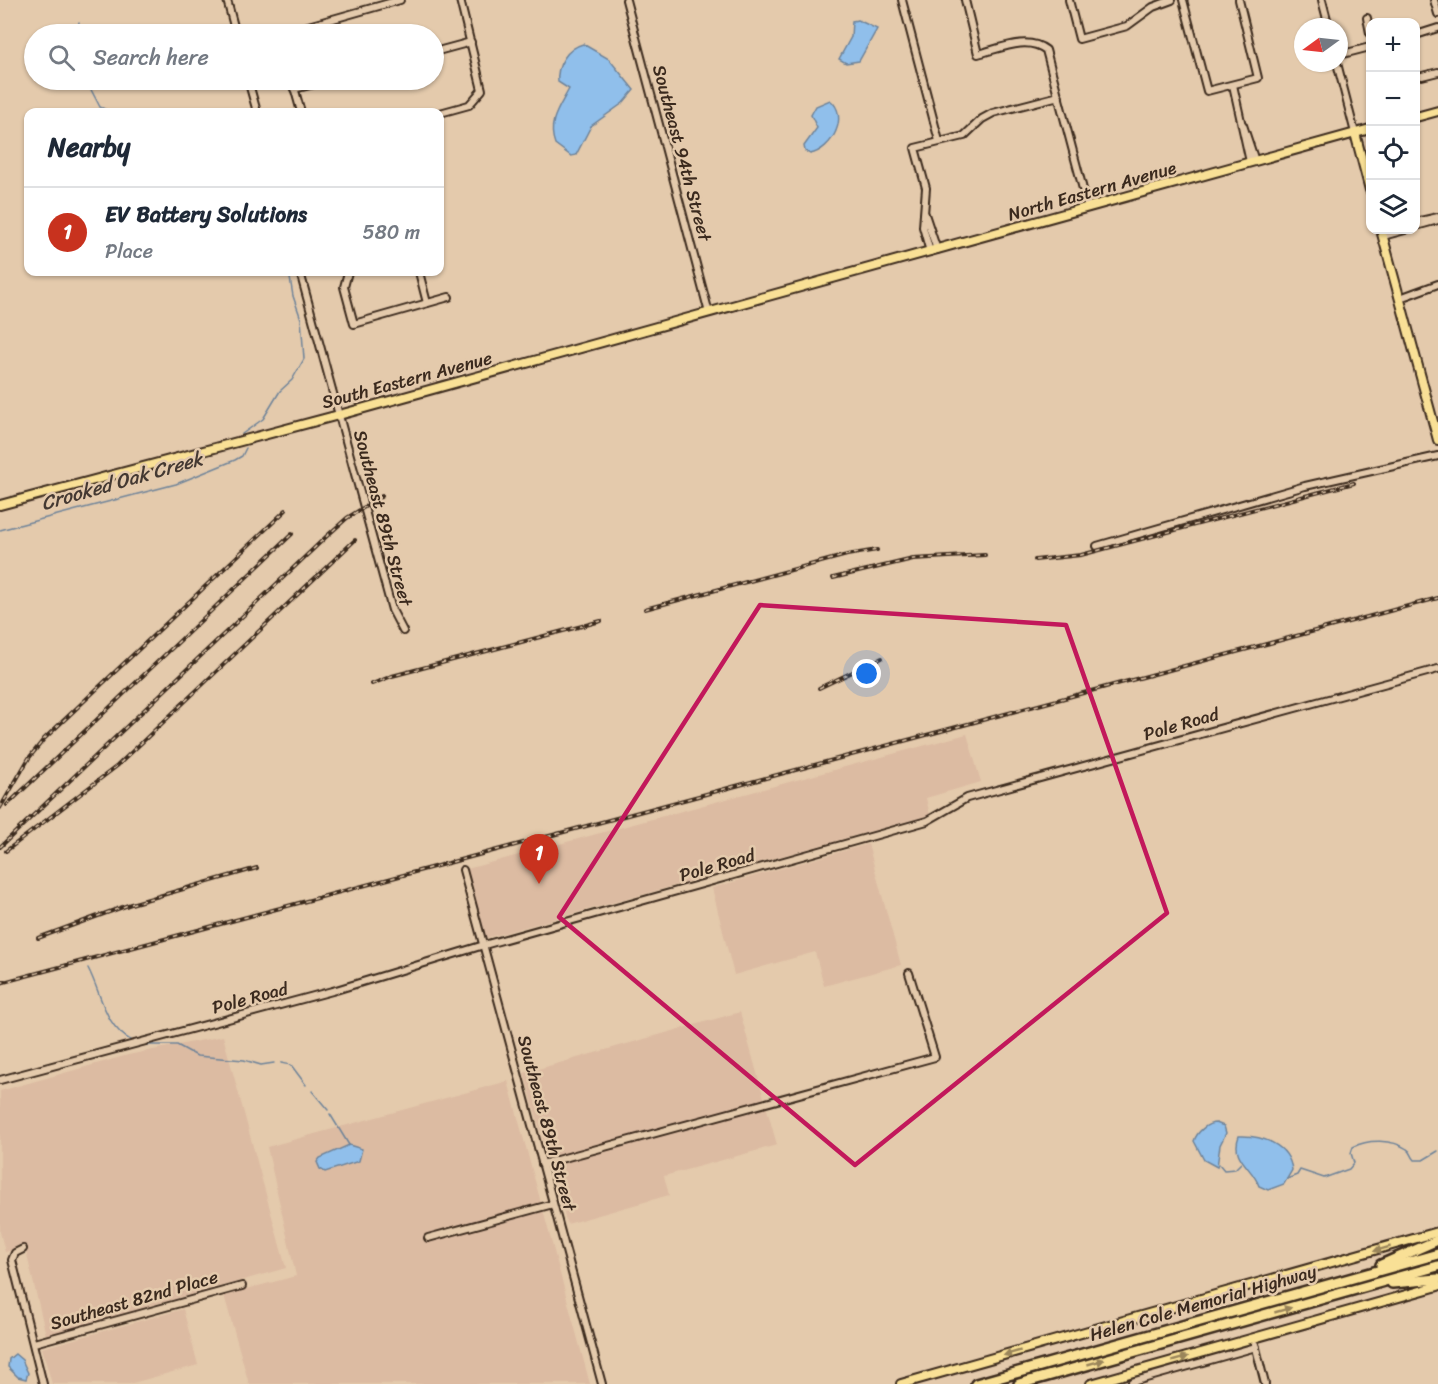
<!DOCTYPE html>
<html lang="en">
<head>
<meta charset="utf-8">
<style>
	:root { --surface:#fff; --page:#f2f2f3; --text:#1f2937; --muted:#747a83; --line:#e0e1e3; --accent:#c8321e }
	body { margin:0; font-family:Sriracha,sans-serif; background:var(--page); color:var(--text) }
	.controls { position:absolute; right:18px; top:18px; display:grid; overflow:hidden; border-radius:12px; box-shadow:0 2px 4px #0004 }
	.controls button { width:54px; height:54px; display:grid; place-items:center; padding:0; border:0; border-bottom:2px solid var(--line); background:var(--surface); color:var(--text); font:30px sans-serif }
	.compass { position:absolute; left:1294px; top:18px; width:54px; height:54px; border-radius:50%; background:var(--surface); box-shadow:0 2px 4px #0004; rotate:255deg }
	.you { position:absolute; left:867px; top:674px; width:21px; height:21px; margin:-15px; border:4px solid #fff; border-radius:50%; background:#1a73e8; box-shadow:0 0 0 9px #1a73e833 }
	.badge { display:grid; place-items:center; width:39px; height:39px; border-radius:50%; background:var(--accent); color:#fff; font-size:20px; font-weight:700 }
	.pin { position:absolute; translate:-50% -50px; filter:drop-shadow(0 2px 3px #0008) }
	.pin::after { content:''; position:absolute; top:32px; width:21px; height:18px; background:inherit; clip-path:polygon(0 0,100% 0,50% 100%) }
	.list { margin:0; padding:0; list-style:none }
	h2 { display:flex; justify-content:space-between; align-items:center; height:78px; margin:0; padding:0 24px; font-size:26px }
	h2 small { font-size:20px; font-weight:400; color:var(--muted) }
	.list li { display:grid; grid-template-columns:39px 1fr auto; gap:18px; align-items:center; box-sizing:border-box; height:90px; padding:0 24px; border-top:2px solid var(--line) }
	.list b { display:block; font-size:22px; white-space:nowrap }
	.list p { margin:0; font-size:20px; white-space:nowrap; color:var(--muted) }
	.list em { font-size:20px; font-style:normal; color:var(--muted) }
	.icon { flex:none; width:33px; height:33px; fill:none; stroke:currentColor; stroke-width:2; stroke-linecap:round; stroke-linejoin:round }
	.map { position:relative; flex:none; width:1438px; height:1384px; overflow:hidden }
	.search { position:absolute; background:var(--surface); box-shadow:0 2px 4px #0004; left:24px; top:24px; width:420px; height:66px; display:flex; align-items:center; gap:15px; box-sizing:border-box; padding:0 21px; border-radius:33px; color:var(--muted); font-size:22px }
	.panel { position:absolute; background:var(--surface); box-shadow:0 2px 4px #0004; left:24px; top:108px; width:420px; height:168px; border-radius:12px }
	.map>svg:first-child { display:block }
</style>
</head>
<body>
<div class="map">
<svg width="1438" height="1384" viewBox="0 0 1438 1384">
	<rect width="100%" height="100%" fill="#e4caac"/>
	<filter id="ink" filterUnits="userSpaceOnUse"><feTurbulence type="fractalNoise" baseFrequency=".0167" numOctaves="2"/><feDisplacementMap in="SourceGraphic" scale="12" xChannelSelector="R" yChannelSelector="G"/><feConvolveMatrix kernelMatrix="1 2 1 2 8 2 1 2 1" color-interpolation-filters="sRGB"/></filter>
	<g filter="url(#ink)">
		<g fill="#dcbba2">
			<polygon points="967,734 981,782 926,798 930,815 486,938 467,869"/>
			<polygon points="868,844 901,965 824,986 815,952 734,975 712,888"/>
			<polygon points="740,1012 777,1145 664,1176 669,1195 567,1224 524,1073"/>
			<polygon points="223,1036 286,1268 46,1335 25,1247 5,1252 0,1232 0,1091 128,1055"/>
			<polygon points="508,1081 590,1384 249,1384 224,1295 296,1276 267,1147"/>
			<polygon points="183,1309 198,1365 129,1384 52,1384 42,1348"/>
		</g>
		<g fill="#90bfeb" stroke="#6e8399" stroke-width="1.5">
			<polygon points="858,20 877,29 859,61 846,63 839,59 851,37 852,21"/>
			<path d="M583,44L609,59L634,90L623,103L591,126L576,155L571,156L555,144C547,122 559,108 569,89L558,82C556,66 567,48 583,44Z"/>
			<path d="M830,100C850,116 832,150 810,154L805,151L804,146L817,128L811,115L816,106Z"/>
			<path d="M1216,1123L1224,1126L1226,1133L1220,1145L1217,1167L1204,1160L1194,1141C1197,1132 1207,1123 1216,1123Z"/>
			<path d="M1239,1136C1261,1135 1289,1144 1292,1170L1284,1184L1268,1190L1259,1186C1253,1167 1230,1159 1239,1136Z"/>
			<polygon points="349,1145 362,1149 359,1161 325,1172 320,1169 317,1162 320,1158"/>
			<polygon points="15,1354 22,1360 28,1373 26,1379 18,1377 8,1367 9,1359"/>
		</g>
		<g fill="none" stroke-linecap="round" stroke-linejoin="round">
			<g stroke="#6e8399" stroke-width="1.5">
				<polyline points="77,34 79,22"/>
				<polyline points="86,80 100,107 111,112"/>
				<polyline points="242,434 263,419 280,391 292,380 304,359 301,319 293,296 289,272"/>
				<polyline points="0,530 176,484 235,460 242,456 246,448"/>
				<path d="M88,968C102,995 104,1026 132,1041"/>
				<polyline points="141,1045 177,1045 197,1056 244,1060 261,1065 274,1063"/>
				<polyline points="281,1063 291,1065 306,1085"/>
				<polyline points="312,1091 328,1110"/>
				<polyline points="330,1114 349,1145"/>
				<polyline points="1219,1164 1224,1170 1235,1169 1241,1163"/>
				<path d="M1287,1179L1297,1175L1300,1170L1324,1178L1349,1169L1354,1163L1351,1153L1353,1147C1368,1139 1392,1139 1407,1149C1412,1152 1411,1156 1415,1160H1423L1438,1151"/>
			</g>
			<g stroke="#3b2a1e" stroke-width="10">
				<g id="minor">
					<polyline points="227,0 236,34"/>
					<polyline points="626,0 709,313"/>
					<polyline points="902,0 939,141"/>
					<path d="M965,0L978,54C999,49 1027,35 1046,50L1088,208"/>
					<polyline points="1069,0 1079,39 1127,26 1153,7 1172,0"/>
					<polyline points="1183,0 1207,91 1258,78 1239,0"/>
					<polyline points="1322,0 1329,27"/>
					<polyline points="1434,0 1438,14"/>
					<polyline points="1367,18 1370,33"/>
					<polyline points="280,34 400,0"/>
					<polyline points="1416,35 1438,28"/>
					<polyline points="434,52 471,42"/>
					<polyline points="1339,55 1370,47"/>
					<polyline points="1337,63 1355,133"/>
					<polyline points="1422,76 1438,72"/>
					<polyline points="248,80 257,112"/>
					<polyline points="292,80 301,112"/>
					<polyline points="1233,85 1250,162"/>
					<polyline points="294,89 331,80"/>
					<polyline points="440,113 469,105 482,90 460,0"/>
					<polyline points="1243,125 1255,161"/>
					<polyline points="925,214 937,250"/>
					<polyline points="1416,222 1438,217"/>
					<polyline points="1416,226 1438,220"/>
					<polyline points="1383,236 1405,230"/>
					<polyline points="930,252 923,227 926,188 915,148 964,136 982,119 993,113 1059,96"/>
					<polyline points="300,272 392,610 403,631"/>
					<polyline points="348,272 344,287 354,324 449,297"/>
					<polyline points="419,272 427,303"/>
					<polyline points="1400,298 1438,284"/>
					<polyline points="1097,546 1305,486 1438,456"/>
					<polyline points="463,870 602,1384"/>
					<polyline points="0,1080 336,990 484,945 927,821 967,798 1438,669"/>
					<polyline points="542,1164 935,1057 909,973"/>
					<polyline points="428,1238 553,1204"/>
					<polyline points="23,1249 15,1253 12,1260 43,1384"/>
					<polyline points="34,1343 242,1286"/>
					<polyline points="1255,1344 1265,1384"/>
					<polyline points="1132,1382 1256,1347"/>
				</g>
			</g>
			<g stroke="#3b2a1e" stroke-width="12">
				<g id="major">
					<polyline points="1416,117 1438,111"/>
					<polyline points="1355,133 1370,190"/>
					<polyline points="1381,230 1438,440"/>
					<polyline points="0,505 350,412 1370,129"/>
					<polyline points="901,1384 1438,1232"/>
					<polyline points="1091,1384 1438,1286"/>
				</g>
			</g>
			<g stroke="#3b2a1e" stroke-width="14">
				<g id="highway">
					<polyline points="1381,1265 1438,1240"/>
					<polyline points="1392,1283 1438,1279"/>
					<polyline points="976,1384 1438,1254"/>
					<polyline points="1019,1384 1438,1266"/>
				</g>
			</g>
			<use href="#minor" stroke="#e4caac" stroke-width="6"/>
			<use href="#major" stroke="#f9e096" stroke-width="8"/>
			<use href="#highway" stroke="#f9e096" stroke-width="9"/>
			<g stroke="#3b2a1e" stroke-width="4">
				<g id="rail">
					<polyline points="1035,560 1081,555 1354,483"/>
					<polyline points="833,578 913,559 985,555"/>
					<polyline points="645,609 847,555 877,550"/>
					<polyline points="372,684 392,676 601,621"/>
					<polyline points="819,688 882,658"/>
					<polyline points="7,805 292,534"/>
					<polyline points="0,808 29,758 44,739 286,510"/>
					<polyline points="0,847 328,535 347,518 382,496"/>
					<polyline points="6,851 117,766 355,540"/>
					<polyline points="38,938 131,904 257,868"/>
					<polyline points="0,983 1438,598"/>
				</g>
			</g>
			<use href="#rail" stroke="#e4caac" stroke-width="1.5" stroke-dasharray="4.5" stroke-linecap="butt"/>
		</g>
		<defs><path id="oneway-solid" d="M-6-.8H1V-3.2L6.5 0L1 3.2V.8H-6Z" transform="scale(1.5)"/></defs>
		<g fill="#9a855a">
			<use href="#oneway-solid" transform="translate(1382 1249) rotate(164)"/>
			<use href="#oneway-solid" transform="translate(1283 1310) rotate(-16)"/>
			<use href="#oneway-solid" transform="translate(1012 1353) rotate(164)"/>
			<use href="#oneway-solid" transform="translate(1180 1359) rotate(-16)"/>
			<use href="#oneway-solid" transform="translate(1096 1362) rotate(-16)"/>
		</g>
	</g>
	<path fill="none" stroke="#c2185b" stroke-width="4.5" stroke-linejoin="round" d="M760,605L1066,625L1167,913L855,1165L559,917Z"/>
	<g text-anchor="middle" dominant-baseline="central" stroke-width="5" stroke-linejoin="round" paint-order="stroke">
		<g font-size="18" fill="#3b2a1e" stroke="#e4caac">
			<text transform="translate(682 153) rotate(75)">Southeast 94th Street</text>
			<text transform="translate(1092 191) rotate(-16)">North Eastern Avenue</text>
			<text transform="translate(407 380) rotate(-15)">South Eastern Avenue</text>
			<text transform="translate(383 518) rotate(75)">Southeast 89th Street</text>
			<text transform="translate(1181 724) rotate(-16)">Pole Road</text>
			<text transform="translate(717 865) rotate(-16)">Pole Road</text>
			<text transform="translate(250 998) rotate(-15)">Pole Road</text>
			<text transform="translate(547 1123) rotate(75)">Southeast 89th Street</text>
			<text transform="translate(134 1300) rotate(-16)">Southeast 82nd Place</text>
			<text transform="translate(1203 1303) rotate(-16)">Helen Cole Memorial Highway</text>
		</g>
		<g font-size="20" font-style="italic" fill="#443932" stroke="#e4caac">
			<text transform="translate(122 481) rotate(-16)">Crooked Oak Creek</text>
		</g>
	</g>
</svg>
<div class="controls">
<button>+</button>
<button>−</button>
<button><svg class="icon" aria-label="locate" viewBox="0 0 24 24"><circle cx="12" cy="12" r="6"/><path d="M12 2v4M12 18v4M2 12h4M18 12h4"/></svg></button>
<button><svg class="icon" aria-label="layers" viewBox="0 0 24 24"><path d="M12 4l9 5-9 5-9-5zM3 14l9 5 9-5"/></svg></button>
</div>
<svg class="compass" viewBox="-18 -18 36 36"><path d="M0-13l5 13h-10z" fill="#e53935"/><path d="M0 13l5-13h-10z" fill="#747a83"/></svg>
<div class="you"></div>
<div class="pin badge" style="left:539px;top:884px">1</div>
<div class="search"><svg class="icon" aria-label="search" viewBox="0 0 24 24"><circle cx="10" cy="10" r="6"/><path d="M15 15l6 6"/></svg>Search here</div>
<section class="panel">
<h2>Nearby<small></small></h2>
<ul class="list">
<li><span class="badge">1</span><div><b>EV Battery Solutions</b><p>Place</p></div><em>580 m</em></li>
</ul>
</section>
</div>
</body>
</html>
